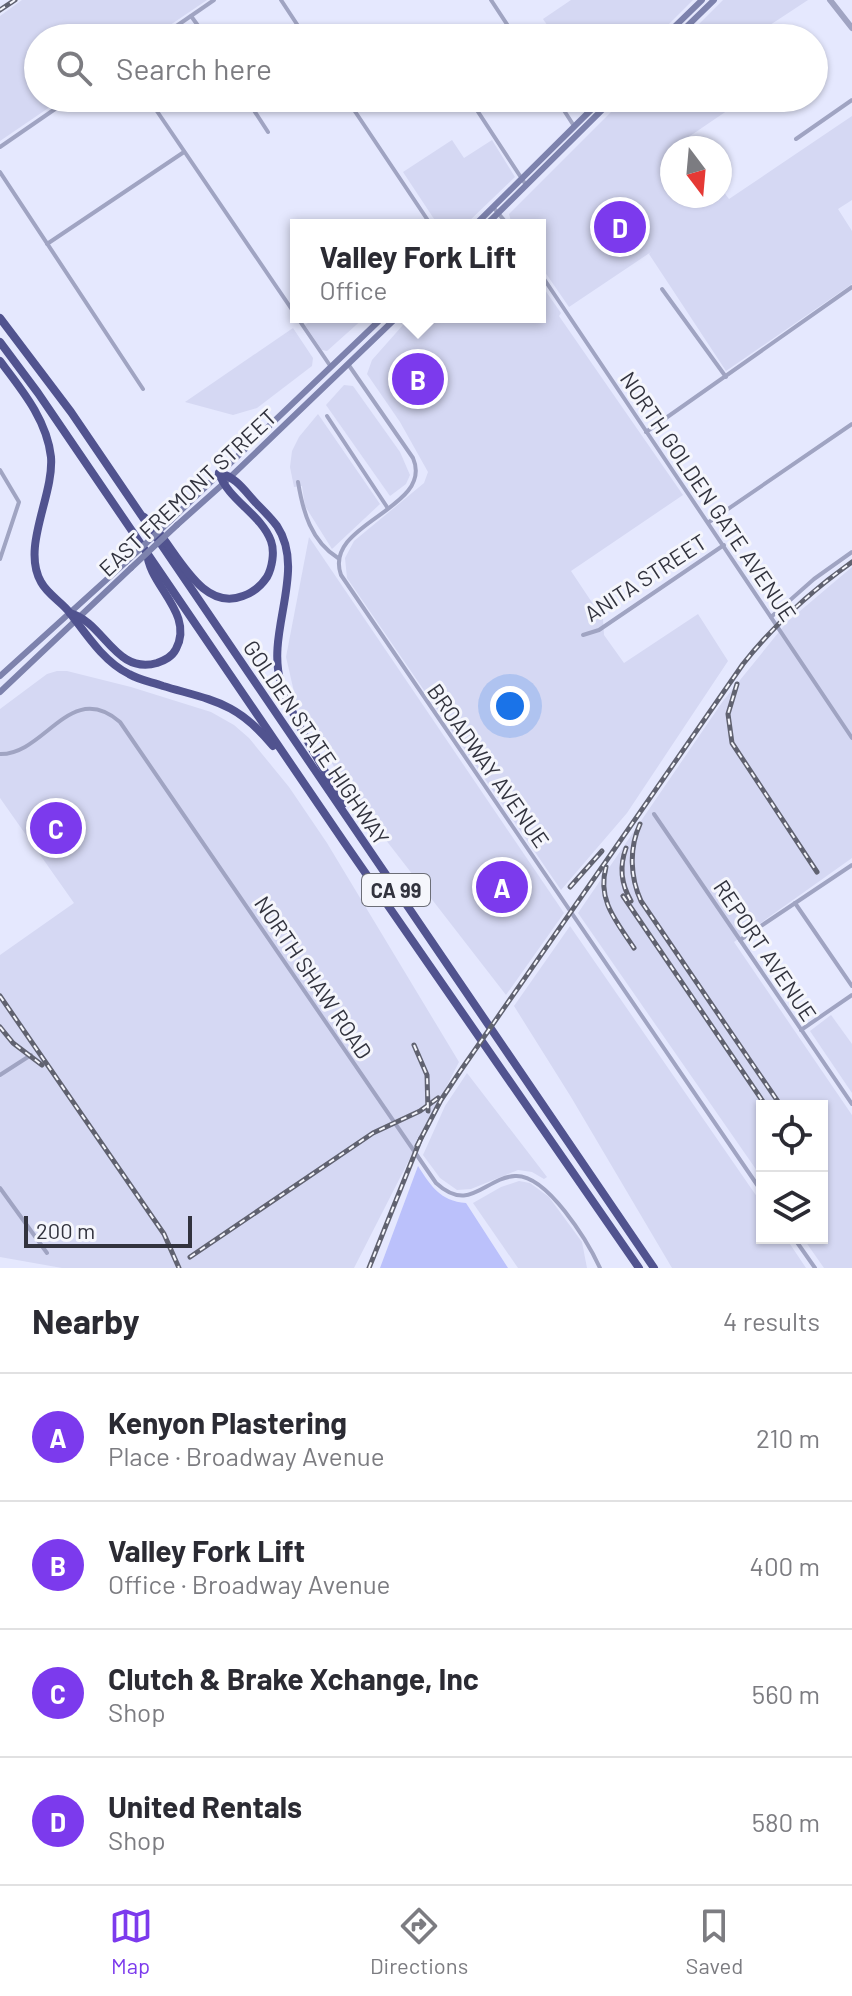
<!DOCTYPE html>
<html lang="en">
<head>
<meta charset="utf-8">
<style>
	:root { --surface:#fff; --page:#f7f7f7; --text:#2b2b33; --muted:#7c7c81; --line:#e1e1e2; --accent:#7c3aed }
	body { margin:0; font-family:Barlow,sans-serif; background:var(--page); color:var(--text) }
	.controls { position:absolute; right:24px; bottom:24px; display:grid; overflow:hidden; border-radius:0px; box-shadow:0 2px 6px #0004 }
	.controls button { width:72px; height:72px; display:grid; place-items:center; padding:0; border:0; border-bottom:2px solid var(--line); background:var(--surface); color:var(--text); font:40px sans-serif }
	.compass { position:absolute; left:660px; top:136px; width:72px; height:72px; border-radius:50%; background:var(--surface); box-shadow:0 2px 6px #0004; rotate:164deg }
	.scale { position:absolute; left:24px; bottom:20px; width:168px; box-sizing:border-box; padding-left:8px; border:4px solid #32333e; border-top:0; font-size:22px; line-height:28px; white-space:nowrap; color:#32333e; -webkit-text-stroke:6px #f5f6fc; paint-order:stroke }
	.you { position:absolute; left:510px; top:706px; width:28px; height:28px; margin:-20px; border:6px solid #fff; border-radius:50%; background:#1a73e8; box-shadow:0 0 0 12px #1a73e833 }
	.badge { display:grid; place-items:center; width:52px; height:52px; border-radius:50%; background:var(--accent); color:#fff; font-size:26px; font-weight:700 }
	.pin { position:absolute; translate:-50% -50%; border:4px solid #fff; box-shadow:0 2px 8px #0006 }
	.popup { position:absolute; left:290px; top:219px; width:256px; height:104px; box-sizing:border-box; display:grid; place-content:center; border-radius:0px; background:var(--surface); filter:drop-shadow(0 2px 6px #0005); font-size:26px; white-space:nowrap; color:var(--muted) }
	.popup b { font-size:30px; color:var(--text) }
	.popup::after { content:''; position:absolute; left:50%; top:100%; margin-left:-16px; border:16px solid transparent; border-top-color:var(--surface) }
	.list { margin:0; padding:0; list-style:none }
	h2 { display:flex; justify-content:space-between; align-items:center; height:104px; margin:0; padding:0 32px; font-size:34px }
	h2 small { font-size:26px; font-weight:400; color:var(--muted) }
	.list li { display:grid; grid-template-columns:52px 1fr auto; gap:24px; align-items:center; box-sizing:border-box; height:128px; padding:0 32px; border-top:2px solid var(--line) }
	.list b { display:block; font-size:30px; white-space:nowrap }
	.list p { margin:0; font-size:26px; white-space:nowrap; color:var(--muted) }
	.list em { font-size:26px; font-style:normal; color:var(--muted) }
	.icon { flex:none; width:44px; height:44px; fill:none; stroke:currentColor; stroke-width:2; stroke-linecap:round; stroke-linejoin:round }
	.map { position:relative; flex:none; width:852px; height:1268px; overflow:hidden }
	.search { position:absolute; background:var(--surface); box-shadow:0 2px 6px #0004; left:24px; right:24px; top:24px; height:88px; display:flex; align-items:center; gap:20px; box-sizing:border-box; padding:0 28px; border-radius:44px; color:var(--muted); font-size:30px }
	.sheet { height:616px; background:var(--surface) }
	nav { display:flex; justify-content:space-around; align-items:center; box-sizing:border-box; height:112px; border-top:2px solid var(--line); background:var(--surface); font-size:22px; color:var(--muted) }
	nav a { display:grid; justify-items:center; gap:4px }
	nav .on { color:var(--accent) }
	.map>svg:first-child { display:block }
</style>
</head>
<body>
<div class="map">
<svg width="852" height="1268" viewBox="0 0 852 1268">
	<rect width="100%" height="100%" fill="#e5e8fe"/>
	<g fill="#d5d8f3">
		<polygon points="22,0 207,0 151,38 38,38 38,98 63,98 0,141 0,16"/>
		<polygon points="571,0 693,0 655,38 556,38 543,19"/>
		<polygon points="723,0 808,0 750,38 745,35 741,38 685,38"/>
		<polygon points="625,98 733,98 737,104 687,138 693,148 672,148 672,196 720,196 720,187 729,199 852,116 852,200 838,209 852,231 852,284 726,371 649,254 651,252 569,307 540,265 540,225 512,225 509,214"/>
		<polygon points="452,140 464,158 492,140 515,177 465,225 438,225 403,172"/>
		<polygon points="540,283 561,313 559,316 683,495 571,571 603,619 604,635 624,663 698,614 728,661 627,813 561,890 347,578 345,558 354,541 424,483 428,472 400,422 367,374 372,360 410,317 540,317"/>
		<polygon points="317,317 365,317 327,351 322,350 305,325"/>
		<polygon points="293,328 313,358 312,366 257,408 233,415 185,402"/>
		<polygon points="344,385 353,386 400,452 410,475 406,484 390,496 326,405"/>
		<polygon points="318,414 380,504 332,549 305,506 302,486 294,487 290,467 292,451 299,437"/>
		<polygon points="309,537 564,913 506,995 351,795 297,705 286,657"/>
		<polygon points="852,567 852,858 734,942 852,1115 852,1268 824,1268 803,1238 822,1238 822,1106 762,1106 762,1178 578,913 723,701 787,622"/>
		<polygon points="57,671 67,671 131,687 211,712 234,725 249,738 289,787 327,843 459,1062 354,1268 62,1268 0,1257 0,955 74,903 0,798 0,709 47,674"/>
		<polygon points="570,926 762,1204 762,1238 786,1238 806,1268 672,1268 571,1097 514,1006"/>
		<polygon points="831,1015 852,1044 852,1093 810,1031"/>
		<polygon points="467,1073 547,1177 544,1179 532,1172 518,1170 471,1189 457,1190 440,1178 423,1155 445,1106"/>
		<polygon points="519,1181 530,1183 549,1197 582,1242 587,1268 518,1268 473,1203 501,1187"/>
	</g>
	<path fill="#bbc1fb" d="M418,1166C431,1186 440,1201 466,1203L508,1268H380Z"/>
	<g fill="none" stroke-linecap="round" stroke-linejoin="round">
		<g stroke="#a0a4c2" stroke-width="4">
			<polyline points="281,0 306,38"/>
			<polyline points="491,0 516,38"/>
			<polyline points="191,16 207,38"/>
			<polyline points="159,38 214,0"/>
			<polyline points="148,98 331,367"/>
			<polyline points="246,98 268,132"/>
			<polyline points="346,98 431,225"/>
			<polyline points="469,98 526,185"/>
			<polyline points="556,98 574,126"/>
			<polyline points="796,139 852,100"/>
			<polyline points="0,147 71,98"/>
			<polyline points="0,172 143,389"/>
			<polyline points="493,207 508,225"/>
			<polyline points="47,244 184,152"/>
			<polyline points="540,273 852,738"/>
			<polyline points="662,289 726,377"/>
			<path d="M348,364L413,458C435,509 322,523 341,575L762,1192"/>
			<polyline points="327,416 387,507"/>
			<polyline points="646,432 852,287"/>
			<polyline points="0,470 19,502 0,559"/>
			<path d="M298,482C303,512 311,541 338,558"/>
			<polyline points="709,522 852,424"/>
			<polyline points="771,617 814,579 852,552"/>
			<polyline points="583,635 599,630 724,545"/>
			<path d="M0,754C45,755 70,679 120,722L436,1183C470,1214 484,1178 515,1176C547,1174 588,1242 600,1268"/>
			<polyline points="654,814 852,1104"/>
			<polyline points="795,903 852,986"/>
			<polyline points="740,940 852,865"/>
			<polyline points="801,1030 852,995"/>
			<polyline points="0,1075 31,1055"/>
			<polyline points="0,1188 47,1253"/>
			<polyline points="794,1238 815,1268"/>
		</g>
		<polyline stroke="#a0a4c2" stroke-width="6" points="830,0 852,28"/>
		<g stroke="#7d82ad" stroke-width="6">
			<polyline points="663,38 702,0"/>
			<polyline points="675,38 714,0"/>
			<polyline points="475,225 603,98"/>
			<polyline points="486,225 614,98"/>
			<polyline points="171,520 383,317"/>
			<polyline points="177,525 223,484 397,317"/>
			<polyline points="0,676 126,562"/>
			<polyline points="0,692 131,568"/>
		</g>
		<g stroke="#51538f" stroke-width="8">
			<polyline points="0,318 71,412 654,1268"/>
			<polyline points="0,342 38,393 344,842 639,1268"/>
			<path d="M0,361C22,390 47,420 51,457C54,496 21,547 41,582C48,595 62,602 70,613C86,634 104,662 129,674C139,680 152,682 163,686C214,701 237,702 273,746"/>
			<path d="M219,473C236,477 244,490 256,503C263,510 271,518 277,526C307,571 265,633 281,683C293,722 324,767 343,804"/>
			<path d="M144,517C173,539 197,614 243,596C252,593 261,586 267,577C272,568 275,552 271,541C261,514 228,500 219,473"/>
			<path d="M70,613C104,622 115,675 157,663C165,660 172,657 176,649C195,613 148,585 147,552"/>
		</g>
		<g stroke="#606270" stroke-width="5">
			<g id="rail">
				<polyline points="0,10 15,0"/>
				<polyline points="737,684 728,714 732,743 817,872"/>
				<path d="M640,824C629,848 630,877 641,901L781,1106"/>
				<path d="M626,848C619,867 621,884 631,901"/>
				<path d="M606,867C597,900 616,921 634,948"/>
				<polyline points="570,887 602,851"/>
				<polyline points="623,896 766,1106"/>
				<polyline points="0,996 164,1234 179,1268"/>
				<polyline points="0,1027 13,1043 42,1065"/>
				<polyline points="414,1045 427,1075 428,1111"/>
				<path d="M417,1146L441,1100L461,1070L743,664C774,625 811,591 852,562"/>
				<polyline points="190,1257 373,1133 420,1111 438,1098"/>
				<polyline points="369,1268 421,1138"/>
			</g>
		</g>
		<use href="#rail" stroke="#f5f6fc" stroke-width="2" stroke-dasharray="6" stroke-linecap="butt"/>
		<g stroke="#7d82ad" stroke-width="6">
			<polyline points="126,562 171,520"/>
			<polyline points="131,568 177,525"/>
		</g>
	</g>
	<g text-anchor="middle" dominant-baseline="central" stroke-width="6" stroke-linejoin="round" paint-order="stroke">
		<rect fill="#f5f6fc" stroke="#6c6e77" stroke-width="2" x="362" y="874" width="68" height="32" rx="6"/>
		<g font-size="20" font-weight="bold" fill="#32333e">
			<text x="396" y="890">CA 99</text>
		</g>
		<g font-size="22" fill="#32333e" stroke="#f5f6fc">
			<text transform="translate(187 492) rotate(-43)">EAST FREMONT STREET</text>
			<text transform="translate(709 496) rotate(56)">NORTH GOLDEN GATE AVENUE</text>
			<text transform="translate(645 577) rotate(-33)">ANITA STREET</text>
			<text transform="translate(317 742) rotate(56)">GOLDEN STATE HIGHWAY</text>
			<text transform="translate(489 765) rotate(55)">BROADWAY AVENUE</text>
			<text transform="translate(766 950) rotate(56)">REPORT AVENUE</text>
			<text transform="translate(314 977) rotate(56)">NORTH SHAW ROAD</text>
		</g>
	</g>
</svg>
<div class="controls">
<button><svg class="icon" aria-label="locate" viewBox="0 0 24 24"><circle cx="12" cy="12" r="6"/><path d="M12 2v4M12 18v4M2 12h4M18 12h4"/></svg></button>
<button><svg class="icon" aria-label="layers" viewBox="0 0 24 24"><path d="M12 4l9 5-9 5-9-5zM3 14l9 5 9-5"/></svg></button>
</div>
<svg class="compass" viewBox="-18 -18 36 36"><path d="M0-13l5 13h-10z" fill="#e53935"/><path d="M0 13l5-13h-10z" fill="#7c7c81"/></svg>
<div class="scale">200 m</div>
<div class="you"></div>
<div class="pin badge" style="left:502px;top:887px">A</div>
<div class="pin badge" style="left:418px;top:379px">B</div>
<div class="popup"><b>Valley Fork Lift</b>Office</div>
<div class="pin badge" style="left:56px;top:828px">C</div>
<div class="pin badge" style="left:620px;top:227px">D</div>
<div class="search"><svg class="icon" aria-label="search" viewBox="0 0 24 24"><circle cx="10" cy="10" r="6"/><path d="M15 15l6 6"/></svg>Search here</div>
</div>
<section class="sheet">
<h2>Nearby<small>4 results</small></h2>
<ul class="list">
<li><span class="badge">A</span><div><b>Kenyon Plastering</b><p>Place · Broadway Avenue</p></div><em>210 m</em></li>
<li><span class="badge">B</span><div><b>Valley Fork Lift</b><p>Office · Broadway Avenue</p></div><em>400 m</em></li>
<li><span class="badge">C</span><div><b>Clutch &amp; Brake Xchange, Inc</b><p>Shop</p></div><em>560 m</em></li>
<li><span class="badge">D</span><div><b>United Rentals</b><p>Shop</p></div><em>580 m</em></li>
</ul>
</section>
<nav>
<a class="on"><svg class="icon" aria-label="map" viewBox="0 0 24 24"><path d="M3 6l6-2 6 2 6-2v14l-6 2-6-2-6 2zM9 4v14M15 6v14"/></svg>Map</a>
<a><svg class="icon" aria-label="directions" viewBox="0 0 24 24"><path d="M12 3l9 9-9 9-9-9zM9 14v-3h6M13 9l2 2-2 2"/></svg>Directions</a>
<a><svg class="icon" aria-label="saved" viewBox="0 0 24 24"><path d="M7 4h10v16l-5-4-5 4z"/></svg>Saved</a>
</nav>
</body>
</html>
